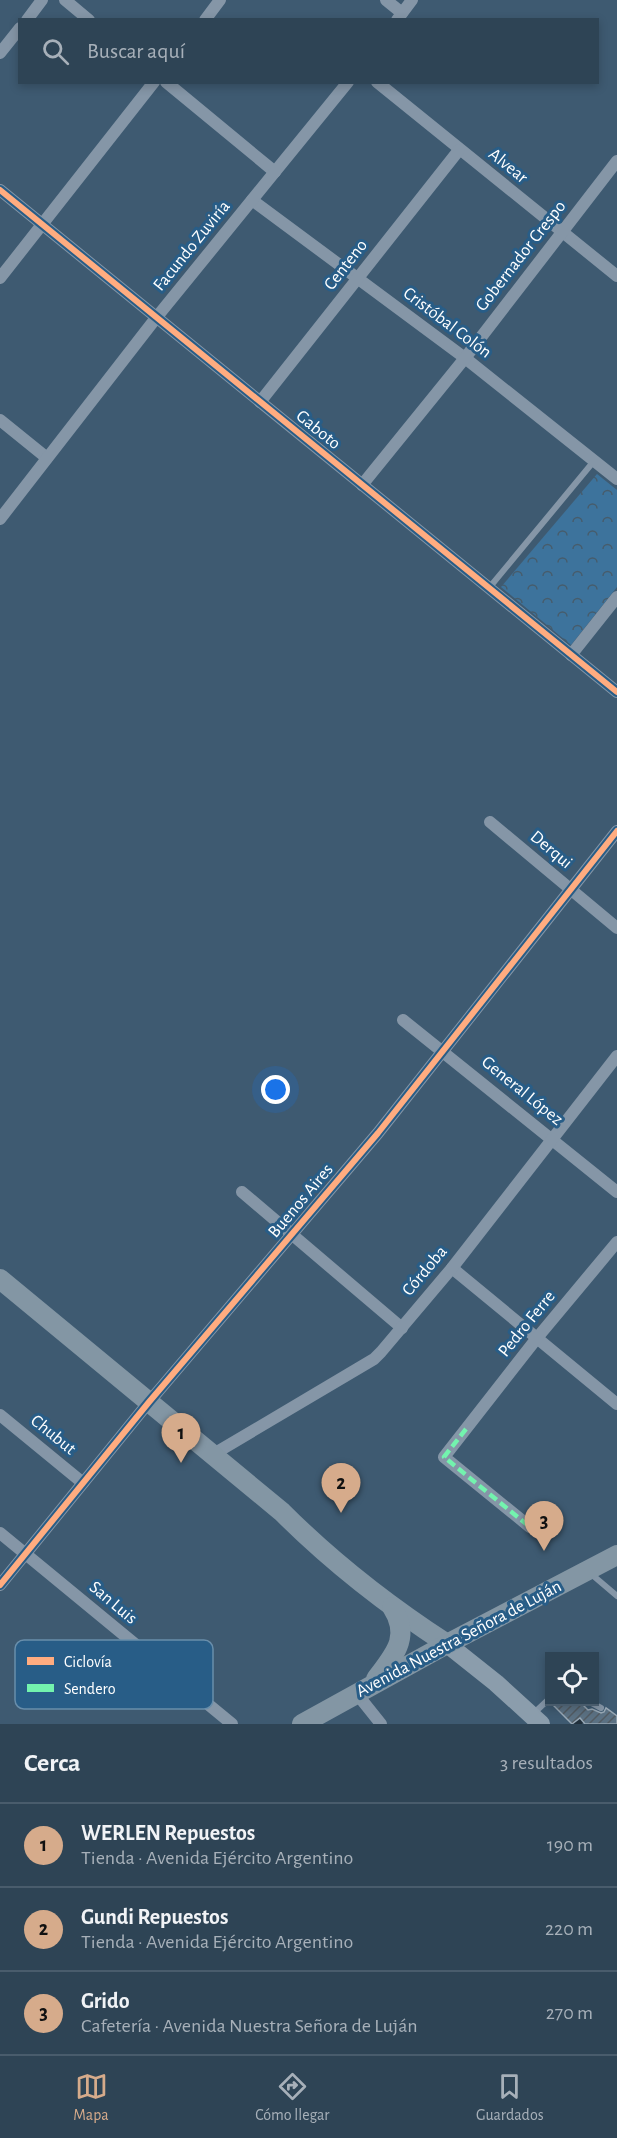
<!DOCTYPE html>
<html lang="es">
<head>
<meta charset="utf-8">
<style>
	:root { --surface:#2e4455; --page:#3a4e5f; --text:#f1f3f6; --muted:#a7b0b9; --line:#495c6c; --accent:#d6ab8b }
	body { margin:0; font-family:"Alegreya Sans",sans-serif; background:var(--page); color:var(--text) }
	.controls { position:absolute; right:18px; bottom:18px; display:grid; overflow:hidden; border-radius:0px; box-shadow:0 3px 9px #0003 }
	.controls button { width:54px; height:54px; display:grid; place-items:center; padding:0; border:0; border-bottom:2px solid var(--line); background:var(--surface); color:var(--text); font:30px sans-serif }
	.you { position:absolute; left:276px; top:1090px; width:21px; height:21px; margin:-15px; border:4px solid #fff; border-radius:50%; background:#1a73e8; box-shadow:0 0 0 9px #1a73e833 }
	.badge { display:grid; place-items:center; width:39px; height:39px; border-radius:50%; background:var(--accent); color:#111; font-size:20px; font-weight:700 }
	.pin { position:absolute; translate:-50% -50px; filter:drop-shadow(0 2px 3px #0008) }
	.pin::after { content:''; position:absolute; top:32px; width:21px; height:18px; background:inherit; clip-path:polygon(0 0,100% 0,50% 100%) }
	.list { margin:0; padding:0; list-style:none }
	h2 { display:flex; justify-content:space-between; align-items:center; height:78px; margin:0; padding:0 24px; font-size:26px }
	h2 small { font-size:20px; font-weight:400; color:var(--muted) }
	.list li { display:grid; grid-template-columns:39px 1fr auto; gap:18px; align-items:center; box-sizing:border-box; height:84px; padding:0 24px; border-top:2px solid var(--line) }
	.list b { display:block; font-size:22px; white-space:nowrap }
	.list p { margin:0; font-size:20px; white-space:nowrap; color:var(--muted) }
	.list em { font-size:20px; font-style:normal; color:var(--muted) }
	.icon { flex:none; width:33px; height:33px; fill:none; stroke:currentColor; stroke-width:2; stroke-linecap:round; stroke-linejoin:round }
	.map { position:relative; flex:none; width:617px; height:1724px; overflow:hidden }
	.search { position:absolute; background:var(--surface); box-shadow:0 3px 9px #0003; left:18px; right:18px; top:18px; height:66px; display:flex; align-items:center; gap:15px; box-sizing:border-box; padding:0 21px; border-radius:0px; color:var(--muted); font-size:22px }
	.sheet { height:330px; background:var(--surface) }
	nav { display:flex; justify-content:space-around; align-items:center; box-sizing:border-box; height:84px; border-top:2px solid var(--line); background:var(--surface); font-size:16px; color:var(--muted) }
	nav a { display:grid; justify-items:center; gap:3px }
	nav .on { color:var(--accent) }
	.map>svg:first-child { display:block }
</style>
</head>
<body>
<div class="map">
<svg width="617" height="1724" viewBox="0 0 617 1724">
	<defs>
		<pattern id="park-crowns" width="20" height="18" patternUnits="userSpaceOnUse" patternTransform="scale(1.5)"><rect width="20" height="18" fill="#3d739c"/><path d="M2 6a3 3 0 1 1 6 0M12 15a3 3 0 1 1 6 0" fill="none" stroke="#465c6c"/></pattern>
		<pattern id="building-hatch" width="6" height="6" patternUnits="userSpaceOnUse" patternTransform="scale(1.5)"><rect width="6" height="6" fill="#5b7183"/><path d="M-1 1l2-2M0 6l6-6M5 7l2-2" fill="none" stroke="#525b62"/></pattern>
	</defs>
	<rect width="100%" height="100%" fill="#3e5a71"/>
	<polygon fill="url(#park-crowns)" points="597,474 617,490 617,587 571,645 501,587"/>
	<polygon fill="#0007" points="553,1704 617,1718 617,1724 586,1724 584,1722 582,1724 572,1724"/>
	<polygon fill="url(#building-hatch)" stroke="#98a8b5" stroke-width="1.5" points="554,1701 579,1701 588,1710 592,1709 601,1713 604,1712 606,1708 617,1716 617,1724 585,1724 580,1718 572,1724 552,1704"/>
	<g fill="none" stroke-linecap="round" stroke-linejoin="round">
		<g stroke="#8596a7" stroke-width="6">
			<polyline points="489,588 594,461"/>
			<polyline points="590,1573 617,1596"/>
			<polyline points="590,1702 601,1708"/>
			<polyline points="533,1714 550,1698"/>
		</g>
		<g stroke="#8596a7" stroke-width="12">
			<polyline points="65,0 89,20"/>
			<polyline points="386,0 402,13"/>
			<polyline points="27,20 42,0"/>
			<polyline points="205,20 220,0"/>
			<polyline points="397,20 412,0"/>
			<polyline points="0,53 20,28"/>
			<polyline points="166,82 275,172"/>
			<polyline points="377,82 617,276"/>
			<polyline points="0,190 617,692"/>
			<polyline points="252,200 465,358 617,479"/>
			<polyline points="0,278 154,82"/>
			<polyline points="260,402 459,150"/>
			<polyline points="0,420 47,458"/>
			<polyline points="362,485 465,358 617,161"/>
			<polyline points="0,519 156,318 348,82"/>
			<polyline points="571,655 617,597"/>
			<polyline points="490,822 617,928"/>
			<polyline points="403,1020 617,1192"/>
			<polyline points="242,1192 402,1328"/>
			<polyline points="452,1268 617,1404"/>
			<polyline points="0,1415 83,1483"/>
			<polyline points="212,1455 374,1359 381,1352 452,1268 617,1056"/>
			<polyline points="530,1527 444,1457 537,1338 617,1242"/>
			<polyline points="0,1533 232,1724"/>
			<polyline points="0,1585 149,1402 378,1133 617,831"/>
			<polyline points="357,1694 381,1724"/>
		</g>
		<polyline stroke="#8b9dac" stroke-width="18" points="447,1644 496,1683 541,1724"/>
		<g stroke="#8396a4" stroke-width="20">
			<path d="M0,1279L282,1512C332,1562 387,1605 447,1644"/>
			<path d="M376,1679C395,1654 411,1637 392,1607"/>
			<polyline points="302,1724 447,1644 617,1555"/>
		</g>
		<polyline stroke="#73f3ae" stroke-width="4.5" stroke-dasharray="9 4.5" stroke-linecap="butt" points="466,1429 444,1457 530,1527"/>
		<g stroke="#285d87" stroke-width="10">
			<g id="cycleway">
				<polyline points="0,190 617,692"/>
				<polyline points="0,1585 149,1402 378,1133 617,831"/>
			</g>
		</g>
		<use href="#cycleway" stroke="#ffac80" stroke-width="6"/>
	</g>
	<g text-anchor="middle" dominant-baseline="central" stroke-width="6" stroke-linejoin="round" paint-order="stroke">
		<g font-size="18" fill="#fff" stroke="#285d87">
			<text transform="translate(508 166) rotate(39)">Alvear</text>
			<text transform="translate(192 246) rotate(-51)">Facundo Zuviría</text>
			<text transform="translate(521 256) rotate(-52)">Gobernador Crespo</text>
			<text transform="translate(346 265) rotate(-52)">Centeno</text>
			<text transform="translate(447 323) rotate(37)">Cristóbal Colón</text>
			<text transform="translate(318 430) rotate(39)">Gaboto</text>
			<text transform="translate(551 850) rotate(40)">Derqui</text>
			<text transform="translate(522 1091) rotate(39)">General López</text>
			<text transform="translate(301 1201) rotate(-50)">Buenos Aires</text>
			<text transform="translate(425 1271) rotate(-50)">Córdoba</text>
			<text transform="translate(527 1324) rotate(-51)">Pedro Ferre</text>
			<text transform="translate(53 1435) rotate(39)">Chubut</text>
			<text transform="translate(113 1603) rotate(40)">San Luis</text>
			<text transform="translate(459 1639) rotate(-28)">Avenida Nuestra Señora de Luján</text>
		</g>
	</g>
	<rect x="15" y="1640" width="198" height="69" rx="9" fill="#285d87" stroke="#688eab" stroke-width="1.5"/>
	<rect x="27" y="1657" width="27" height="8" fill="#ffac80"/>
	<rect x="27" y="1684" width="27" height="8" fill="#73f3ae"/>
	<g font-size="16" fill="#fff">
		<text x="64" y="1667">Ciclovía</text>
		<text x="64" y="1694">Sendero</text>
	</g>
</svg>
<div class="controls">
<button><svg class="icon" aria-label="locate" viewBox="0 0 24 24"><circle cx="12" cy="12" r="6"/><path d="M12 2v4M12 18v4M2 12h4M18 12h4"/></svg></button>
</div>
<div class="you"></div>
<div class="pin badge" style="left:181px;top:1463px">1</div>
<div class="pin badge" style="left:341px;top:1513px">2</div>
<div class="pin badge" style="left:544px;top:1551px">3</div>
<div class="search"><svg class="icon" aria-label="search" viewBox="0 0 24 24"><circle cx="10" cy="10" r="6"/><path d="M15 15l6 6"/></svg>Buscar aquí</div>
</div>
<section class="sheet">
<h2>Cerca<small>3 resultados</small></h2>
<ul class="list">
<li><span class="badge">1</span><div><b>WERLEN Repuestos</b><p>Tienda · Avenida Ejército Argentino</p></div><em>190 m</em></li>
<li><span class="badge">2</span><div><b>Gundi Repuestos</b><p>Tienda · Avenida Ejército Argentino</p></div><em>220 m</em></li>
<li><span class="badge">3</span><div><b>Grido</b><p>Cafetería · Avenida Nuestra Señora de Luján</p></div><em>270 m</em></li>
</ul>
</section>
<nav>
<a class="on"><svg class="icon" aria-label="map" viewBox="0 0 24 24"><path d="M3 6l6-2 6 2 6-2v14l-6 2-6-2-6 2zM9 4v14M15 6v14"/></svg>Mapa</a>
<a><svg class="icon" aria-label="directions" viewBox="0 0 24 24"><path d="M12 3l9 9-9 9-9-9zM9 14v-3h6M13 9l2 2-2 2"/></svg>Cómo llegar</a>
<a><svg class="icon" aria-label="saved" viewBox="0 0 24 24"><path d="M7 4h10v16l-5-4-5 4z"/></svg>Guardados</a>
</nav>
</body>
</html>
